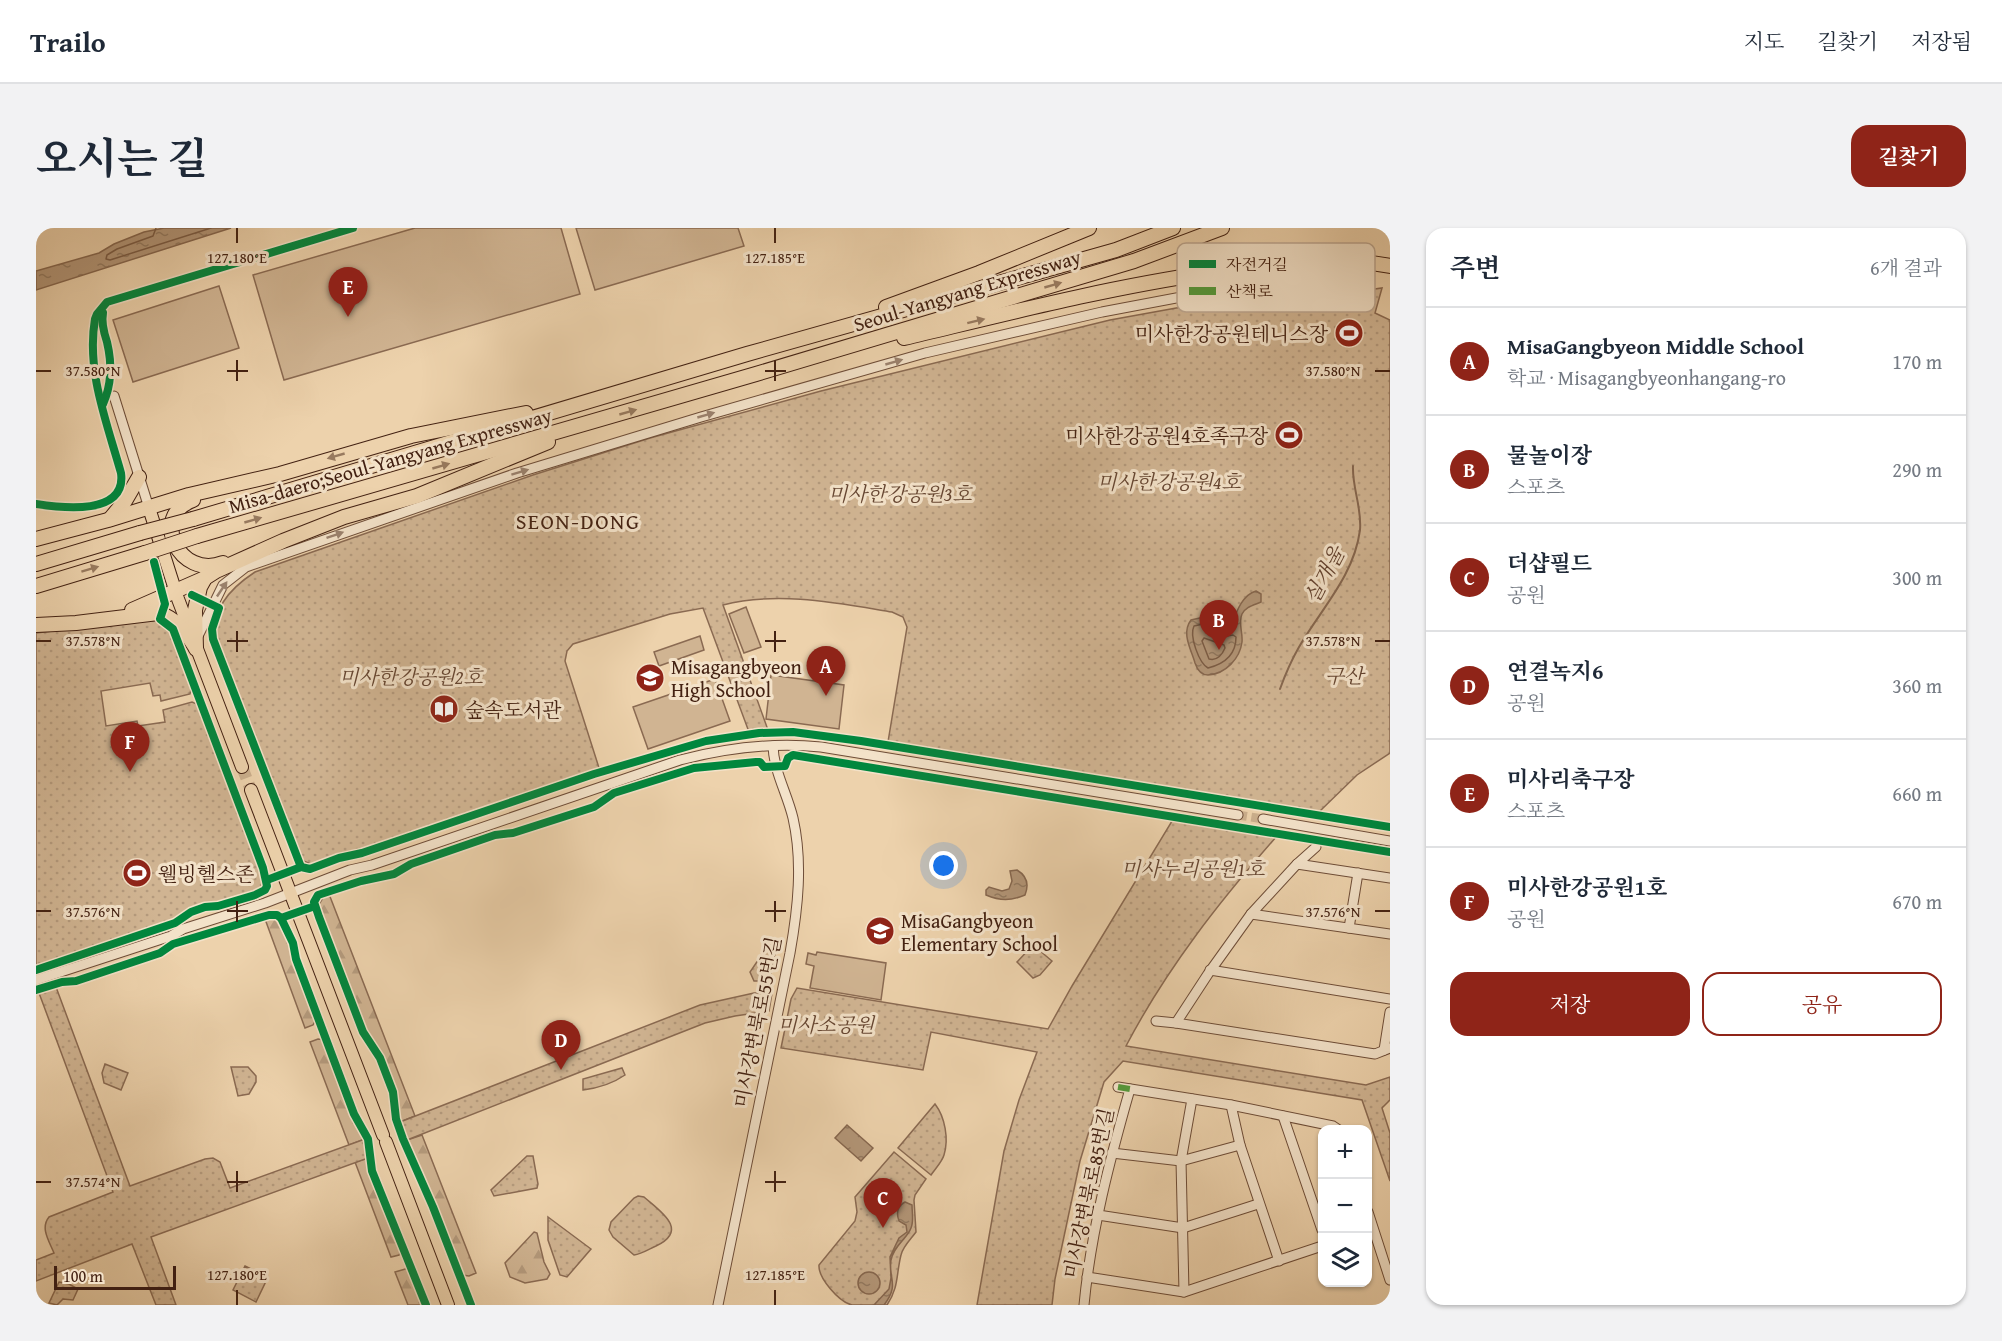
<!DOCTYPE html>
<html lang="ko">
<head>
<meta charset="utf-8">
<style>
	:root { --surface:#fff; --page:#f2f2f3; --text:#1f2937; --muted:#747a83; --line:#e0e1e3; --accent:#8f2418 }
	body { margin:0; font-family:"Gentium Book Plus","Noto Serif KR",serif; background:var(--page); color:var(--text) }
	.controls { position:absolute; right:18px; bottom:18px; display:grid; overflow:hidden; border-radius:12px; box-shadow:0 2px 4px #0004 }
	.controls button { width:54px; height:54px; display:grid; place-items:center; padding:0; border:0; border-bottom:2px solid var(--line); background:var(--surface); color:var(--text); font:30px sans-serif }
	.scale { position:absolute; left:18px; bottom:15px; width:122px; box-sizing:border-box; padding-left:6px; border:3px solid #432112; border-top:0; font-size:16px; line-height:21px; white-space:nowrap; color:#432112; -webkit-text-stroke:4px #f3e2c9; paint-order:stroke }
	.you { position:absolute; left:908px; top:638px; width:21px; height:21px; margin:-15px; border:4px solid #fff; border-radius:50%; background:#1a73e8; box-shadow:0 0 0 9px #1a73e833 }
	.badge { display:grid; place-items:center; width:39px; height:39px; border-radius:50%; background:var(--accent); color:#fff; font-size:20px; font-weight:700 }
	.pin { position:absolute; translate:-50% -50px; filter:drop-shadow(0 2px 3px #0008) }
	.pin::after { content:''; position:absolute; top:32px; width:21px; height:18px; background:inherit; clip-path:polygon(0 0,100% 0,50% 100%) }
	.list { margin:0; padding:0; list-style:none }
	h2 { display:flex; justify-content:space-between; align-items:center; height:78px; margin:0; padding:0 24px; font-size:26px }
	h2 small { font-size:20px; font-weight:400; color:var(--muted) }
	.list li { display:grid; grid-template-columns:39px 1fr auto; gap:18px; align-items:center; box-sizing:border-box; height:108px; padding:0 24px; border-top:2px solid var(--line) }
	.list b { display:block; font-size:22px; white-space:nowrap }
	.list p { margin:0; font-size:20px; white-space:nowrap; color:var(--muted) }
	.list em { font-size:20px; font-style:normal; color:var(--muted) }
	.actions { display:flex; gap:12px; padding:18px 24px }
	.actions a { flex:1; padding:14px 0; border:2px solid var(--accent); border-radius:18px; text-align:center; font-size:21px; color:var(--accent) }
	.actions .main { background:var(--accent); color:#fff }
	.icon { flex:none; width:33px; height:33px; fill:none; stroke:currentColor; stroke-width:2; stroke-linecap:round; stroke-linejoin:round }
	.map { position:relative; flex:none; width:1354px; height:1077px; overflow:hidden; border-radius:18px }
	header { display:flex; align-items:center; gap:36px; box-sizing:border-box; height:84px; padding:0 30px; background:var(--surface); border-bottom:2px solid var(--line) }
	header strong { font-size:28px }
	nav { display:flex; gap:33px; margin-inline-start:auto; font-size:21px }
	.intro { display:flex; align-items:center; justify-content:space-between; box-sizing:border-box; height:144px; padding:0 36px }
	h1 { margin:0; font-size:42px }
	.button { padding:15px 27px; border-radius:18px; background:var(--accent); color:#fff; font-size:21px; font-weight:700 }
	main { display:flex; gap:36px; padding:0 36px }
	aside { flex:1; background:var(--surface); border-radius:18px; box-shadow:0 2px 4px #0004 }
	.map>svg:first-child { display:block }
</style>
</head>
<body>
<header>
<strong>Trailo</strong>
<nav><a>지도</a><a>길찾기</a><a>저장됨</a></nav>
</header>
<div class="intro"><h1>오시는 길</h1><a class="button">길찾기</a></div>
<main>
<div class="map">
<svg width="1354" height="1077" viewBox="0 0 1354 1077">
	<defs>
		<pattern id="forest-firs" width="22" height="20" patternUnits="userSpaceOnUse" patternTransform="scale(1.5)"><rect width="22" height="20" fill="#d0b492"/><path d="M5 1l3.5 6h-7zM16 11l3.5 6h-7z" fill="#b49a7d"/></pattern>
		<pattern id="park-dots" width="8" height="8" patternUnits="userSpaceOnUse" patternTransform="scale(1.5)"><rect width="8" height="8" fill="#d0b492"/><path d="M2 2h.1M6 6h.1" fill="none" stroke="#b49a7d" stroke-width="1.8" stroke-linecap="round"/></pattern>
		<pattern id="water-ripples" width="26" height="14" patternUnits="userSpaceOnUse" patternTransform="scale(1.5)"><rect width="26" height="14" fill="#b39678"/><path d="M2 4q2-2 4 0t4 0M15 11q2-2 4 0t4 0" fill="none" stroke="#937a61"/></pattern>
	</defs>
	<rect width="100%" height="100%" fill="#edd2ac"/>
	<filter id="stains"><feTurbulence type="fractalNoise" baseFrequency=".00333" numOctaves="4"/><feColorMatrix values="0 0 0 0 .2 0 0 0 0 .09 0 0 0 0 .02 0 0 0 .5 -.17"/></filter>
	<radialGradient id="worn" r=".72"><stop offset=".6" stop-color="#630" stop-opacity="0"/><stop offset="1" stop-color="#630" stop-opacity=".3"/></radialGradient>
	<g fill="#d0b492" stroke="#8a6a52" stroke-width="1.5">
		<polygon points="379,0 525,0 544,66 248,152 217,47"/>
		<polygon points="540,0 702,0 708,18 559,62"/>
		<polygon points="183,58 203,120 97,154 77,92"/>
		<polygon points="710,379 725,419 708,425 693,386"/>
		<polygon points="664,408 668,422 623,438 618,424"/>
		<polygon points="735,447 808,457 803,501 730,491"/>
		<polygon points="679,451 694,493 612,521 597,479"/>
		<polygon points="781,724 850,735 845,772 774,760 778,738 770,736 772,725 780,727"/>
	</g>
	<g fill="url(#forest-firs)" stroke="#8a6a52" stroke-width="1.5">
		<polygon points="293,666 379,888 364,894 360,864 348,830 330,804 282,678 288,668"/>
		<polygon points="237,689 244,693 253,714 257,731 280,792 277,797 269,800 229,691"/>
		<polygon points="282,811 288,812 316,888 329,911 313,917 274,814"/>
		<polygon points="386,907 440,1045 433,1048 426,1047 371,912"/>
		<polygon points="332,930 334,944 366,1022 363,1027 355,1029 319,934"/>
		<polygon points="498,1004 501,1005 508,1034 514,1046 511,1051 489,1055 474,1049 469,1035"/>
		<polygon points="373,1040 387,1077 372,1077 359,1044"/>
	</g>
	<g fill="url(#park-dots)" stroke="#8a6a52" stroke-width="1.5">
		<path d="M1346,60L1339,85L1354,92V525L1321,547L1283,584L852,514L871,399L867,389L856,384C801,375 742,363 687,377L732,502L713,504L667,380L634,386L537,416L531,423L529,433L564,543L277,637L263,631L181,416C173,383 193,361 219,344L497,247L614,210L785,163L1074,92L1234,63L1283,69Z"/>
		<polygon points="118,391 134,400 155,461 154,466 125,473 124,467 117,468 114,455 65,463 70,498 101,493 102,498 129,494 127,482 156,474 161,476 229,654 227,660 222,664 182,677 169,678 151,683 138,692 0,738 0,405"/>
		<path d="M1136,593L1241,608C1183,674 1131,740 1090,818L1330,857L1354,849V872L1346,880L1354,905V953L1326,872L1087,833L1068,854L1044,933L1019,1051L1016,1077H941L968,923L983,872L1001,824L895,804L887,842L745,820L755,771L761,760L1012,801L1036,758Z"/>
		<polygon points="733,716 740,721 735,745 727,753 718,753 714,744"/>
		<polygon points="997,717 1016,733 1004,747 997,750 981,734"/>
		<path d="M20,759L94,958L169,931L177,930L184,934L194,960L329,911L332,930L115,1009L140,1077H120L96,1016L0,1053V1032L18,1025C13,1013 4,1000 13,989L77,964L3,765Z"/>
		<polygon points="718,765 736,765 733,783 699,788 669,795 371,912 364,894 664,777"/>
		<polygon points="69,836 92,845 85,862 68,855 66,845"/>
		<polygon points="195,839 212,839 220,848 220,854 213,866 202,868"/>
		<path d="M586,840L589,847C576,856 563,860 547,862V851Z"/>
		<path d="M899,876C909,889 913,911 908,927C906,934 899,941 895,947L862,920Z"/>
		<path d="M858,924L890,951L879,967L878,972L880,1004C875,1011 867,1018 865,1027C860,1047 863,1059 851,1077C840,1077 826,1077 816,1077C803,1074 782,1050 783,1037L819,993L821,984L819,969Z"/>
		<polygon points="491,928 497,928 502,956 501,960 458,968 455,962"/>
		<path d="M602,968L608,969C624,983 654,1002 620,1018C613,1021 606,1026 598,1027L577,1009L573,1002L575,994L598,970Z"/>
		<polygon points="512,989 555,1021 531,1049 524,1047 512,1012"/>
		<polygon points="209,1038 232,1049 220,1074 197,1062"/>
		<polygon points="23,1054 33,1056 42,1061 37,1072 27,1071 21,1077 13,1075"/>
	</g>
	<g fill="url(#water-ripples)" stroke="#86674f" stroke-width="1.5">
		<polygon points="128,0 195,0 0,62 0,43 63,25 78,16 108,4"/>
		<path d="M1220,363L1225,366V374C1218,377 1209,379 1206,386C1202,395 1207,405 1206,414C1204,430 1190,446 1172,447C1165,447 1161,441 1159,435C1155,421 1145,405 1155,392L1168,389C1177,395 1181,405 1194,401C1199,388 1205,367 1220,363Z"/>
		<path d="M981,642C991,648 993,657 989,667C975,673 964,673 950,667V662L953,659L966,663L973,661L976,653L974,643Z"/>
		<polygon points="811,897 837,920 825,933 799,910"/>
		<path d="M869,974L876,977C876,985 878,993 875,1000C871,1011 858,1017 855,1032C852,1051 864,1056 848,1077H838L853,1061L855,1050L854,1029L863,1010L871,1004L870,997L863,993C860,985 862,978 869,974Z"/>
		<circle cx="833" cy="1055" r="11"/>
	</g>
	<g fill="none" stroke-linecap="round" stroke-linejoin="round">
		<g stroke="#7b5c45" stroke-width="1.5">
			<polyline points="120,0 117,8 81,21 71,27 70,31 74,32 175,0"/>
			<path d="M1167,396C1180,404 1179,411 1197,407L1200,409C1200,427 1188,436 1172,440C1163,435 1153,408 1158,398Z"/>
			<path d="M1168,410L1188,417L1189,420C1186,427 1181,433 1173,431L1166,413Z"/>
		</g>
		<path stroke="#86674f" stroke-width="2" d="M1244,461C1249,447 1255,433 1263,419C1285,381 1318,348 1324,302C1326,279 1316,260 1317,238"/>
		<polyline stroke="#cbaf8d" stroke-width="9" stroke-dasharray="9 4.5" stroke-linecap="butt" points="1202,587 1227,591"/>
		<polyline stroke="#cbaf8d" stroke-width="12" stroke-dasharray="12 6" stroke-linecap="butt" points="206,539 215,562"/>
		<g stroke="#6e4d38" stroke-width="11">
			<g id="minor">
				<polyline points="78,168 113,280"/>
				<polyline points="162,408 187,357 210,339 481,245 665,189 889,125 1066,84 1262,47 1292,34"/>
				<polyline points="1227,591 1354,613"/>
				<polyline points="1261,636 1280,619"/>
				<polyline points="1354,650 1261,636 1215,686 1172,746 1140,795 1339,826 1354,820"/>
				<polyline points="1215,686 1354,706"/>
				<polyline points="1313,700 1322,645"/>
				<polyline points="1174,742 1354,771"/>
				<path d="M0,752L135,708L147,701L229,675L314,642L336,637L644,532C690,520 737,514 785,519L1202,587"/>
				<polyline points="1120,793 1140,795"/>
				<polyline points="1348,822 1354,784"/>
				<polyline points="1082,859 1195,877 1297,898 1303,902"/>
				<polyline points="1195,877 1204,917 1243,1033"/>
				<polyline points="1247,888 1286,1002"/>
				<polyline points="1076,925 1145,933 1204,917"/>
				<polyline points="1332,984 1354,1052"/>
				<polyline points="1062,987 1147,1000 1222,976"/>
				<polyline points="1051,1049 1148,1064 1286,1018"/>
				<polyline points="1148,1064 1145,933 1156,871"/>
				<path d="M682,1077L754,725C762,680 767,634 757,590C751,565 738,544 737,518"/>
				<path d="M1048,1077C1055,1003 1074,931 1094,861"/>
			</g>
		</g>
		<g stroke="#432112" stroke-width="14">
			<g id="major">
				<polyline points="113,280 142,371 206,539"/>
				<polyline points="215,562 347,907"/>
				<polyline points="350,914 412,1077"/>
			</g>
		</g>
		<g stroke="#432112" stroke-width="16">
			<g id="highway">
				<polyline points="850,79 943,45 1053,0"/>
				<path d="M868,110C969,86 1069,60 1172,45C1233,35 1293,26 1354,38"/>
				<path d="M157,272C113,288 143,352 187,335"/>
				<polyline points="74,291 89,273 103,249"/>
				<polyline points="157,291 711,126 1080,22 1137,0"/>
				<polyline points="161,308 720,146 1098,33 1186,0"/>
				<polyline points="0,311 72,292 153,267 244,246 375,208 490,185"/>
				<polyline points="0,336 104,305"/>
				<polyline points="0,358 109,325"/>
				<polyline points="96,382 169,350"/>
				<path d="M0,397L40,395L122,385C140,390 150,404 159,419"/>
				<polyline points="160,421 159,382 164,359 169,350 180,343 247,313 308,289 381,268 512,214"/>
			</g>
		</g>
		<use href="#minor" stroke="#f3e2c9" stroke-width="9"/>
		<use href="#major" stroke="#edd2ac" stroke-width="12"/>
		<use href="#highway" stroke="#edd2ac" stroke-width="14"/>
		<g stroke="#432112" stroke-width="16" stroke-linecap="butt">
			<g id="highway-bridge">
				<polyline points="104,305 157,291"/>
				<polyline points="109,325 161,308"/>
			</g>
		</g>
		<use href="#highway-bridge" stroke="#edd2ac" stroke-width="14"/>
		<polyline stroke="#549b3c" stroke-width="6" stroke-dasharray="12 6" stroke-linecap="butt" points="1082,859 1094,861"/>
		<g stroke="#f3e2c9" stroke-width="11">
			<g id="cycleway">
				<path d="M67,85C65,95 68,105 71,114C76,135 76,156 67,176"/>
				<path d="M0,276C26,280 91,288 85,245C71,195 50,143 59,91L61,86L71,74L317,0"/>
				<polyline points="156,367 183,380 176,401 177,411 265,639"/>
				<polyline points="231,652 265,639 274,641 303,630 326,625 558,546 670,513 723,505 757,504 825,513 1354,599"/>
				<polyline points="245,690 257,715 260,731 318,886 332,911 336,943 390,1077"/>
				<polyline points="0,742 139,695 155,684 169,679 182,678 219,667 229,662 231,658 227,640 137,401 124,391 129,376 118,334"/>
				<polyline points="0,762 26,754 40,753 124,725 137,716 233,687 241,687 245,690 279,678"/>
				<polyline points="435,1077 397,979 367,911 360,891 357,864 344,830 327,804 283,689 278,674 282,667 325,653 358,646 375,636 459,607 477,605 558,579 578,565 658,540 720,534 724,534 728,539 749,538 752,530 757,527 1354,624"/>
			</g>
		</g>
		<use href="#cycleway" stroke="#00873e" stroke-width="8"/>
	</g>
	<defs><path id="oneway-solid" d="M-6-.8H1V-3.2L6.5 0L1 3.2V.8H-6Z" transform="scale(1.5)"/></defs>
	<g fill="#987a5f">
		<use href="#oneway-solid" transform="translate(1017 57) rotate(-16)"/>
		<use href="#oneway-solid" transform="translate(940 93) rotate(-14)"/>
		<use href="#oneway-solid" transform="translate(592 184) rotate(-16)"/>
		<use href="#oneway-solid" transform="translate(300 228) rotate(164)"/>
		<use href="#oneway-solid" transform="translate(405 238) rotate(-16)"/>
		<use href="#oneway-solid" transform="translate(217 292) rotate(-16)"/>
		<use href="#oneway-solid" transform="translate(54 341) rotate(-17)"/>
	</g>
	<g fill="#9b826e">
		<use href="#oneway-solid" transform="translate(858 134) rotate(-16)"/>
		<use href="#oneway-solid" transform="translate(670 187) rotate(-16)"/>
		<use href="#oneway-solid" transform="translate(484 244) rotate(-17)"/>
		<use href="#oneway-solid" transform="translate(299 307) rotate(-19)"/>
		<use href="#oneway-solid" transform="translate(186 361) rotate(-56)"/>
	</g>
	<path fill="none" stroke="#432112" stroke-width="2" d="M201,0V15M739,0V15M201,132V153M739,132V153M0,143H15M191,143H212M729,143H750M1339,143H1354M201,403V424M739,403V424M0,413H15M191,413H212M729,413H750M1339,413H1354M201,673V694M739,673V694M0,683H15M191,683H212M729,683H750M1339,683H1354M201,943V964M739,943V964M0,954H15M191,954H212M729,954H750M201,1062V1077M739,1062V1077"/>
	<defs>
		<g id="stadium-disc" transform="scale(1.5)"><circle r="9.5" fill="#8f2418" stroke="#f3e2c9"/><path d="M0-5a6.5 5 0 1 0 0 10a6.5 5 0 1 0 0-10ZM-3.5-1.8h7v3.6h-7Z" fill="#fff"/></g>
		<g id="school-disc" transform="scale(1.5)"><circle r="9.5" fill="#8f2418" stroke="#f3e2c9"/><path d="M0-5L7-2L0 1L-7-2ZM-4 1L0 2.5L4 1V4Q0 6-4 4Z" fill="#fff"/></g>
		<g id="library-disc" transform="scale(1.5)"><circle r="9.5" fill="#8f2418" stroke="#f3e2c9"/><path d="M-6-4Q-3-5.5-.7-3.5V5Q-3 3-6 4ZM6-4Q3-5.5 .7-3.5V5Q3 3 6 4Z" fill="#fff"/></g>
	</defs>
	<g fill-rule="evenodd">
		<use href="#stadium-disc" x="1313" y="105"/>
		<use href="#stadium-disc" x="1253" y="207"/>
		<use href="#school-disc" x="614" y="450"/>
		<use href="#library-disc" x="408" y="481"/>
		<use href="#stadium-disc" x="101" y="645"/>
		<use href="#school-disc" x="844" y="703"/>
	</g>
	<g text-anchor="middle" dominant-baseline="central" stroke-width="6" stroke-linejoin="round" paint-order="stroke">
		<g font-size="20" fill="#432112" stroke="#f3e2c9">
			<text transform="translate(931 62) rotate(-17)">Seoul-Yangyang Expressway</text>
			<text transform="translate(354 232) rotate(-16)">Misa-daero;Seoul-Yangyang Expressway</text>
			<text transform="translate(721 794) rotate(-79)">미사강변북로55번길</text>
			<text transform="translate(1052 965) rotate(-78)">미사강변북로85번길</text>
		</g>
		<g font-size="20" fill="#432112" stroke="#f3e2c9" text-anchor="start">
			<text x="1292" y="105" text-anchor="end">미사한강공원테니스장</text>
			<text x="1232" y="207" text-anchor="end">미사한강공원4호족구장</text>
			<text x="635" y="438">Misagangbyeon<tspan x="635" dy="23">High School</tspan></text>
			<text x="429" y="481">숲속도서관</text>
			<text x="122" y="645">웰빙헬스존</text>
			<text x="865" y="692">MisaGangbyeon<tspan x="865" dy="23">Elementary School</tspan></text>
		</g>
		<g font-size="20" font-style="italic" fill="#664632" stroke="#f3e2c9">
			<text x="1133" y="253">미사한강공원4호</text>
			<text x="864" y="265">미사한강공원3호</text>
			<text x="1308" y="447">구산</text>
			<text x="375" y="448">미사한강공원2호</text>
			<text x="1157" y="640">미사누리공원1호</text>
			<text x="790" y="796">미사소공원</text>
		</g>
		<g font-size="21" font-style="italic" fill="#654431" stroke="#f3e2c9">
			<text transform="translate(1288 347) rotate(-62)">실개울</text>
		</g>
		<g font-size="22" letter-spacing="1.5" fill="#432112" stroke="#f3e2c9">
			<text x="542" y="293">SEON-DONG</text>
		</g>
	</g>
	<rect x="1141" y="15" width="198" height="69" rx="9" fill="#f3e2c9" stroke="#bea892" stroke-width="1.5"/>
	<rect x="1153" y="32" width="27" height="8" fill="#00873e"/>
	<rect x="1153" y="59" width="27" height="8" fill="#549b3c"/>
	<g font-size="16" fill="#432112">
		<text x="1190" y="42">자전거길</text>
		<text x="1190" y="69">산책로</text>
	</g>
	<g font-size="15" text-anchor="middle" fill="#432112" stroke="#f3e2c9" stroke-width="6" stroke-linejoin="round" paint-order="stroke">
		<text x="201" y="35">127.180°E</text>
		<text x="739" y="35">127.185°E</text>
		<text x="57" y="148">37.580°N</text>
		<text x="1297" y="148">37.580°N</text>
		<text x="57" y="418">37.578°N</text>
		<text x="1297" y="418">37.578°N</text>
		<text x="57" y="689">37.576°N</text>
		<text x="1297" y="689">37.576°N</text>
		<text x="57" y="959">37.574°N</text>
		<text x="201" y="1052">127.180°E</text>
		<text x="739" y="1052">127.185°E</text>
	</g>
	<rect width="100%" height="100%" filter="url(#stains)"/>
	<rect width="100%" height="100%" fill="url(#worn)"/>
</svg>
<div class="controls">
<button>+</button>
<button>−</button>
<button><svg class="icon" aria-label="layers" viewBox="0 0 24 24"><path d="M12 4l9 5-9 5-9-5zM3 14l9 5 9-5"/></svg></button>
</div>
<div class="scale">100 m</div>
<div class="you"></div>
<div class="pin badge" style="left:790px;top:468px">A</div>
<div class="pin badge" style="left:1183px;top:422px">B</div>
<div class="pin badge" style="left:847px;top:1000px">C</div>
<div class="pin badge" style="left:525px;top:842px">D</div>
<div class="pin badge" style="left:312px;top:89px">E</div>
<div class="pin badge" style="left:94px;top:544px">F</div>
</div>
<aside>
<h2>주변<small>6개 결과</small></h2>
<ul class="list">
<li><span class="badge">A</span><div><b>MisaGangbyeon Middle School</b><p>학교 · Misagangbyeonhangang-ro</p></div><em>170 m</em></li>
<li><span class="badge">B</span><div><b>물놀이장</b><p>스포츠</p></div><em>290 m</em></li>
<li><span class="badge">C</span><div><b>더샵필드</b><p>공원</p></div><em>300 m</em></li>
<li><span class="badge">D</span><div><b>연결녹지6</b><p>공원</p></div><em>360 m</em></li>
<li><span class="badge">E</span><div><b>미사리축구장</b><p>스포츠</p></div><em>660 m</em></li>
<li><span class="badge">F</span><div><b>미사한강공원1호</b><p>공원</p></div><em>670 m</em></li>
</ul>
<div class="actions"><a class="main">저장</a><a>공유</a></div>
</aside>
</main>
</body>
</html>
